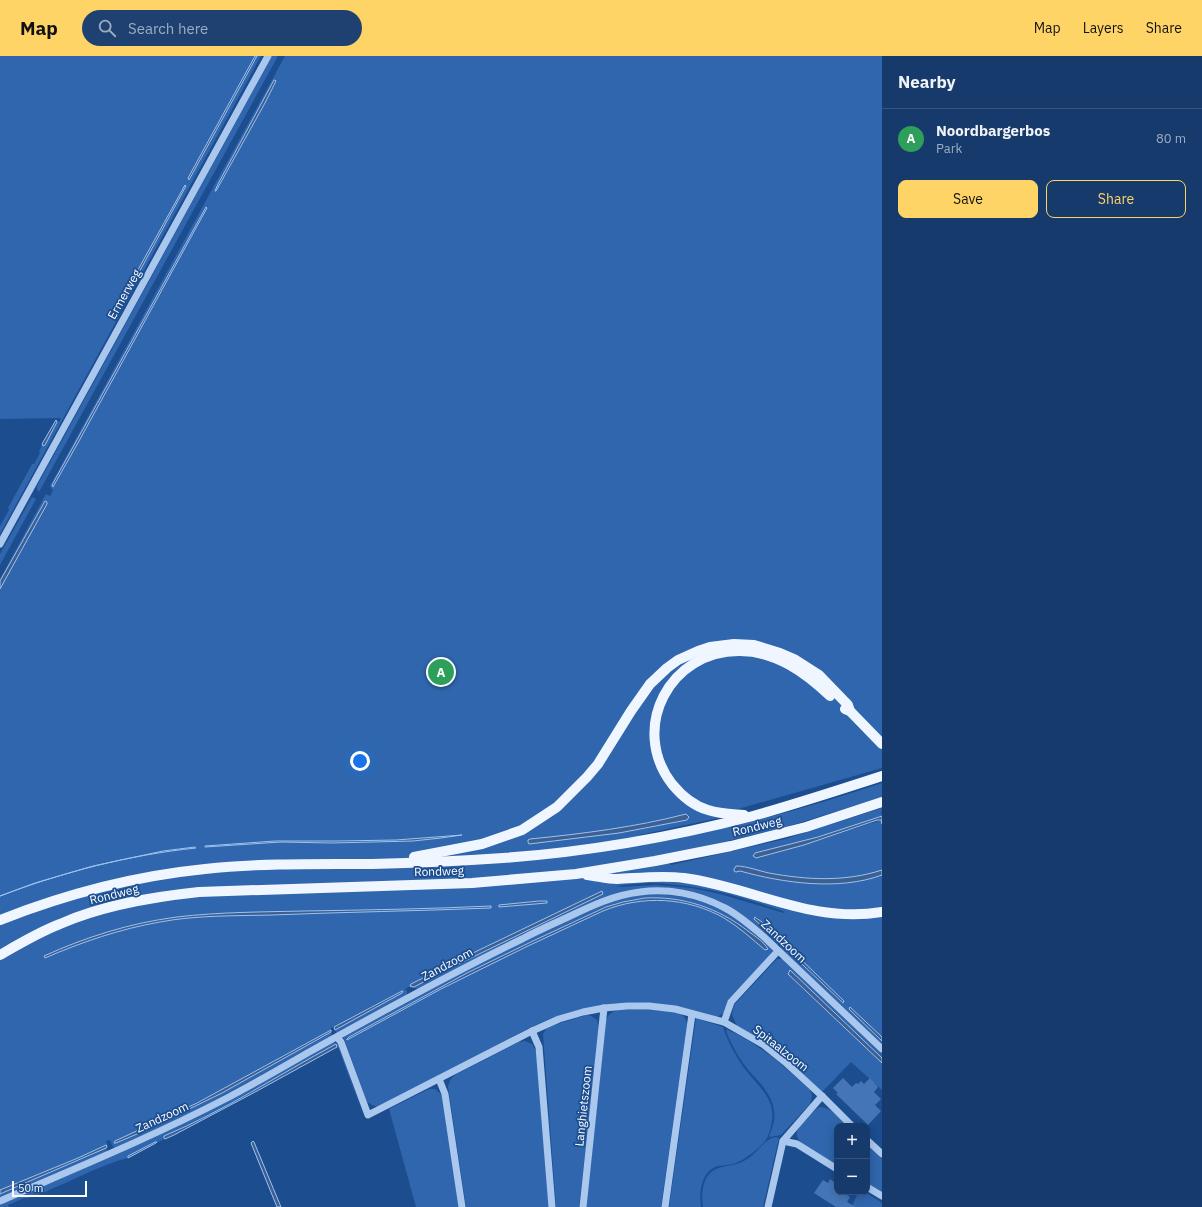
<!DOCTYPE html>
<html lang="en">
<head>
<meta charset="utf-8">
<style>
	:root { --surface:#153a6b; --page:#1e4171; --text:#f1f3f6; --muted:#9dadc1; --line:#34547e; --accent:#fed467 }
	body { margin:0; font-family:"IBM Plex Sans",sans-serif; background:var(--page); color:var(--text) }
	.controls { position:absolute; right:12px; bottom:12px; display:grid; overflow:hidden; border-radius:8px; box-shadow:0 2px 10px #0003 }
	.controls button { width:36px; height:36px; display:grid; place-items:center; padding:0; border:0; border-bottom:1px solid var(--line); background:var(--surface); color:var(--text); font:20px sans-serif }
	.scale { position:absolute; left:12px; bottom:10px; width:75px; box-sizing:border-box; padding-left:4px; border:2px solid #fff; border-top:0; font-size:11px; line-height:14px; white-space:nowrap; color:#fff; -webkit-text-stroke:3px #1c4d8f; paint-order:stroke }
	.you { position:absolute; left:360px; top:705px; width:14px; height:14px; margin:-10px; border:3px solid #fff; border-radius:50%; background:#1a73e8; box-shadow:0 0 0 6px #1a73e833 }
	.badge { display:grid; place-items:center; width:26px; height:26px; border-radius:50%; background:var(--accent); color:#fff; font-size:13px; font-weight:700 }
	.pin { position:absolute; translate:-50% -50%; border:2px solid #fff; box-shadow:0 1px 4px #0006 }
	.list { margin:0; padding:0; list-style:none }
	h2 { display:flex; justify-content:space-between; align-items:center; height:52px; margin:0; padding:0 16px; font-size:17px }
	h2 small { font-size:13px; font-weight:400; color:var(--muted) }
	.list li { display:grid; grid-template-columns:26px 1fr auto; gap:12px; align-items:center; box-sizing:border-box; height:60px; padding:0 16px; border-top:1px solid var(--line) }
	.list b { display:block; font-size:15px; white-space:nowrap }
	.list p { margin:0; font-size:13px; white-space:nowrap; color:var(--muted) }
	.list em { font-size:13px; font-style:normal; color:var(--muted) }
	.actions { display:flex; gap:8px; padding:12px 16px }
	.actions a { flex:1; padding:9px 0; border:1px solid var(--accent); border-radius:8px; text-align:center; font-size:14px; color:var(--accent) }
	.actions .main { background:var(--accent); color:#111 }
	.icon { flex:none; width:22px; height:22px; fill:none; stroke:currentColor; stroke-width:2; stroke-linecap:round; stroke-linejoin:round }
	.map { position:relative; flex:none; width:882px; height:1151px; overflow:hidden }
	header { display:flex; align-items:center; gap:24px; box-sizing:border-box; height:56px; padding:0 20px; background:var(--accent); color:#111 }
	header strong { font-size:19px }
	nav { display:flex; gap:22px; margin-inline-start:auto; font-size:14px }
	.search { width:280px; height:36px; background:var(--page); display:flex; align-items:center; gap:10px; box-sizing:border-box; padding:0 14px; border-radius:22px; color:var(--muted); font-size:15px }
	main { display:flex }
	aside { flex:1; background:var(--surface) }
	.map>svg:first-child { display:block }
</style>
</head>
<body>
<header>
<strong>Map</strong>
<div class="search"><svg class="icon" aria-label="search" viewBox="0 0 24 24"><circle cx="10" cy="10" r="6"/><path d="M15 15l6 6"/></svg>Search here</div>
<nav><a>Map</a><a>Layers</a><a>Share</a></nav>
</header>
<main>
<div class="map">
<svg width="882" height="1151" viewBox="0 0 882 1151">
	<rect width="100%" height="100%" fill="#1c4d8f"/>
	<g fill="#2f66ad" fill-rule="evenodd">
		<path d="M0,0H255L188,122L189,124L257,0H261L0,478V470L9,454L8,452L32,408H34L40,397L39,396L42,389H45L57,366H59L61,362L0,363ZM186,130L116,259L115,258L139,212Z"/>
		<polygon points="272,0 278,0 39,436 37,433 37,430"/>
		<path d="M285,0H882V712L738,753C732,754 726,755 719,754C711,753 708,751 700,754L708,757L723,761L639,779L649,788C728,773 806,753 882,727V741L786,771L698,792L661,799L671,809L785,783L882,752L881,760L818,781L755,797L753,800L756,802L804,789L881,764L882,768V814C835,830 786,822 739,810L735,812L734,814L736,816L740,815C781,827 841,835 882,819V853L850,856L815,853L789,847L730,829L684,820L668,823L639,824L670,825L708,830L730,835L798,855L815,859L844,862L882,859V981L851,952L850,951L849,953L882,985V990L779,892L782,889L842,947L844,946L757,861H755L754,863L780,887L777,890C768,881 758,872 748,864C710,834 656,825 610,840C586,848 563,860 541,871C500,891 459,911 419,933L409,931L405,933L407,935V939L337,978L335,974L398,939L403,935L397,937L331,972V974C259,1011 190,1055 115,1085L114,1087H116L144,1075L222,1037L331,976L332,981L210,1047L161,1071L115,1092L113,1091L110,1084L106,1085L108,1091L106,1096L0,1142V1138L89,1100L107,1090L105,1089L78,1102L0,1134V532L47,446L46,445L44,446L0,525V523L46,438L50,440L53,435L50,430ZM274,24H275L276,25L265,47L216,135H215V134ZM206,151L207,152L54,430H52L205,152ZM686,758L689,761L687,764L634,774L629,770ZM648,827C687,828 717,834 755,846C765,849 775,852 785,856L784,857L720,838L692,832L656,829L616,831L623,829ZM601,835L603,836V838L446,914L414,931L410,930L481,893Z"/>
		<polygon points="32,441 36,443 0,509 0,498"/>
		<path d="M649,838C682,838 712,845 740,864C751,872 762,883 773,892L772,898L725,956L717,961C651,939 596,942 533,970L378,1051L372,1049L367,1046L343,980L462,915L588,854L622,842ZM645,842H666L692,846L735,865L756,881L766,890L765,894C752,882 739,871 724,862C687,841 642,839 603,855L528,890L441,933L347,984L348,982L349,981C389,960 427,938 467,917C495,903 523,889 552,876C584,861 609,846 645,842Z"/>
		<polygon points="777,903 783,903 882,997 882,1002 791,915 789,915 788,918 801,931 882,1007 882,1034 851,1006 822,1036 780,997 756,980 737,970 732,959 734,949"/>
		<path d="M628,954C639,954 673,953 682,959C685,961 686,964 687,968L661,1151H586L606,965C609,954 618,954 628,954Z"/>
		<polygon points="587,959 591,960 597,964 599,972 579,1151 556,1151 543,978 547,972 560,967"/>
		<path d="M696,962L723,971C728,986 735,999 744,1012C763,1036 782,1047 767,1082C763,1090 745,1104 736,1107C731,1109 724,1109 718,1110C701,1115 699,1136 701,1151H669Z"/>
		<path d="M726,973C760,988 784,1010 810,1034L812,1040L810,1048L781,1079L770,1081L769,1080C771,1075 773,1070 774,1065C777,1044 763,1030 750,1016C744,1009 737,999 733,990C730,985 727,979 726,973Z"/>
		<polygon points="525,985 532,988 536,995 549,1151 466,1151 448,1030 451,1023 455,1019 519,986"/>
		<path d="M333,986L338,988L339,990L365,1066L339,993L336,989L212,1057L164,1080L165,1083L156,1087V1086L152,1087L128,1100V1102C103,1108 80,1121 56,1131C47,1135 32,1143 24,1142L8,1149L9,1151H0V1147L77,1114Z"/>
		<polygon points="430,1033 435,1033 442,1039 459,1151 416,1151 389,1053 427,1034"/>
		<path d="M820,1051C831,1051 840,1063 847,1070H837V1110C828,1104 799,1090 797,1080C796,1074 800,1070 804,1066C809,1061 813,1054 820,1051Z"/>
		<path d="M775,1081L779,1082L763,1151H703C701,1138 702,1119 716,1113C729,1108 735,1111 749,1102C757,1096 764,1084 775,1081Z"/>
		<polygon points="867,1089 882,1103 882,1138 867,1129"/>
		<polygon points="858,1136 865,1136 882,1147 882,1151 852,1151"/>
	</g>
	<g fill="#3d6090" stroke="#9dc2f0">
		<polygon points="255,0 257,0 189,124 188,122"/>
		<polygon points="274,24 275,24 276,25 265,47 216,135 215,135 218,128"/>
		<polygon points="185,129 186,130 118,255 114,259 139,212"/>
		<polygon points="206,151 207,152 79,385 53,431 52,429"/>
		<polygon points="56,364 57,366 45,389 43,390 42,388"/>
		<polygon points="45,445 47,446 47,448 0,533 0,525"/>
		<path d="M686,758L689,761L687,764L619,777L529,788L528,786V784L530,783C581,778 636,771 686,758Z"/>
		<polygon points="882,760 882,768 881,764 877,764 804,789 756,802 753,800 755,797 818,781"/>
		<polygon points="462,779 441,782 413,785 332,787 281,786 205,791 205,790 275,785 337,785 396,784"/>
		<path d="M195,791L196,792C129,799 63,816 0,840L35,827L93,810L163,795Z"/>
		<path d="M736,810C747,810 759,815 769,817C807,824 845,826 882,814V819C839,835 783,827 740,815L736,816L734,815V813Z"/>
		<polygon points="602,835 603,838 446,914 414,931 410,930 411,928 477,895"/>
		<path d="M645,842C683,840 718,852 748,875C755,880 764,886 768,893L765,894C752,883 739,871 724,862C687,841 642,839 603,855L528,890L441,933L347,984V983L349,981L467,917L535,884L606,851L623,846Z"/>
		<polygon points="539,845 547,845 547,847 499,851 499,849"/>
		<path d="M491,850V852C418,855 345,856 272,859C235,860 197,859 160,866C120,873 82,886 45,902L44,900C86,881 130,867 177,861C219,856 261,856 304,855C366,854 428,853 491,850Z"/>
		<polygon points="755,861 762,866 781,884 779,886 754,863"/>
		<polygon points="785,888 844,945 843,947 783,890"/>
		<polygon points="790,914 882,1002 882,1007 788,918"/>
		<polygon points="402,935 403,935 402,937 335,974 334,971"/>
		<polygon points="850,951 882,981 882,985 849,953"/>
		<polygon points="331,974 331,976 222,1037 144,1075 116,1087 114,1087 115,1085 197,1047"/>
		<path d="M336,988L337,991L257,1035L174,1079L165,1083L164,1082V1080C224,1055 278,1019 336,988Z"/>
		<polygon points="253,1085 254,1086 281,1151 277,1151 251,1087"/>
		<polygon points="155,1086 157,1086 156,1087 128,1102 128,1100"/>
		<polygon points="106,1089 107,1090 106,1092 0,1138 0,1134 78,1102"/>
	</g>
	<g fill="#4476b7">
		<polygon points="843,1022 852,1031 856,1027 858,1028 861,1025 864,1028 870,1022 878,1031 874,1036 881,1043 875,1049 881,1055 868,1069 836,1038 838,1037 833,1032"/>
		<polygon points="830,1123 837,1128 837,1136 842,1136 850,1141 847,1146 856,1151 836,1151 814,1137 823,1124 828,1127"/>
	</g>
	<g fill="none" stroke-linecap="round" stroke-linejoin="round">
		<g stroke="#aac8ee" stroke-width="7">
			<polyline points="0,488 268,0"/>
			<polyline points="724,966 731,946 778,895"/>
			<polyline points="532,975 539,991 552,1151"/>
			<polyline points="337,981 341,986 368,1059 532,975 559,963 583,956 604,952 627,950 649,950 675,953 724,966 764,989 785,1006 822,1040 852,1070"/>
			<polyline points="439,1023 445,1038 462,1151"/>
			<polyline points="867,1084 882,1098"/>
			<polyline points="783,1085 797,1088 837,1113"/>
			<polyline points="867,1131 882,1140"/>
			<path d="M0,1145C76,1112 152,1081 225,1043C254,1028 283,1011 311,995C381,956 450,918 522,883C537,875 553,868 568,861C591,850 614,839 640,836C668,832 698,838 723,851C738,858 751,870 764,881L882,993"/>
			<polyline points="583,1151 604,952"/>
			<polyline points="665,1151 692,958"/>
			<polyline points="768,1151 783,1085 822,1040"/>
		</g>
		<g stroke="#f0f6ff" stroke-width="10">
			<polyline points="845,653 850,655 882,688"/>
			<path d="M744,759C732,758 720,758 708,754C694,750 681,739 672,728C629,672 670,594 740,595C776,595 806,617 830,640"/>
			<polyline points="414,801 482,788 522,774 557,751 587,721 598,708 631,655 650,628 667,612 678,604 698,595 710,591 734,588 754,589 780,597 794,603 819,619 848,649 850,655"/>
			<path d="M587,819C597,820 607,823 617,823C639,822 661,819 684,822C752,831 811,868 882,856"/>
			<path d="M0,864C66,838 135,820 205,813C261,807 317,808 372,808C416,807 460,805 503,802C587,796 672,781 753,760C796,748 839,734 882,720"/>
			<path d="M0,899C19,888 39,876 60,868C103,849 152,841 199,836L472,827L576,818L655,805L731,790L806,771L882,746"/>
		</g>
	</g>
	<g text-anchor="middle" dominant-baseline="central" stroke-width="3.5" stroke-linejoin="round" paint-order="stroke">
		<g font-size="12" fill="#fff" stroke="#1c4d8f">
			<text transform="translate(124 238) rotate(-61)">Ermerweg</text>
			<text transform="translate(757 770) rotate(-14)">Rondweg</text>
			<text transform="translate(439 815) rotate(-2)">Rondweg</text>
			<text transform="translate(114 838) rotate(-14)">Rondweg</text>
			<text transform="translate(784 885) rotate(43)">Zandzoom</text>
			<text transform="translate(447 908) rotate(-28)">Zandzoom</text>
			<text transform="translate(781 992) rotate(38)">Spitaalzoom</text>
			<text transform="translate(583 1050) rotate(-84)">Langhietszoom</text>
			<text transform="translate(162 1061) rotate(-25)">Zandzoom</text>
		</g>
	</g>
</svg>
<div class="controls">
<button>+</button>
<button>−</button>
</div>
<div class="scale">50 m</div>
<div class="you"></div>
<div class="pin badge" style="left:441px;top:616px;background:#2e9e5b">A</div>
</div>
<aside>
<h2>Nearby<small></small></h2>
<ul class="list">
<li><span class="badge" style="background:#2e9e5b">A</span><div><b>Noordbargerbos</b><p>Park</p></div><em>80 m</em></li>
</ul>
<div class="actions"><a class="main">Save</a><a>Share</a></div>
</aside>
</main>
</body>
</html>
